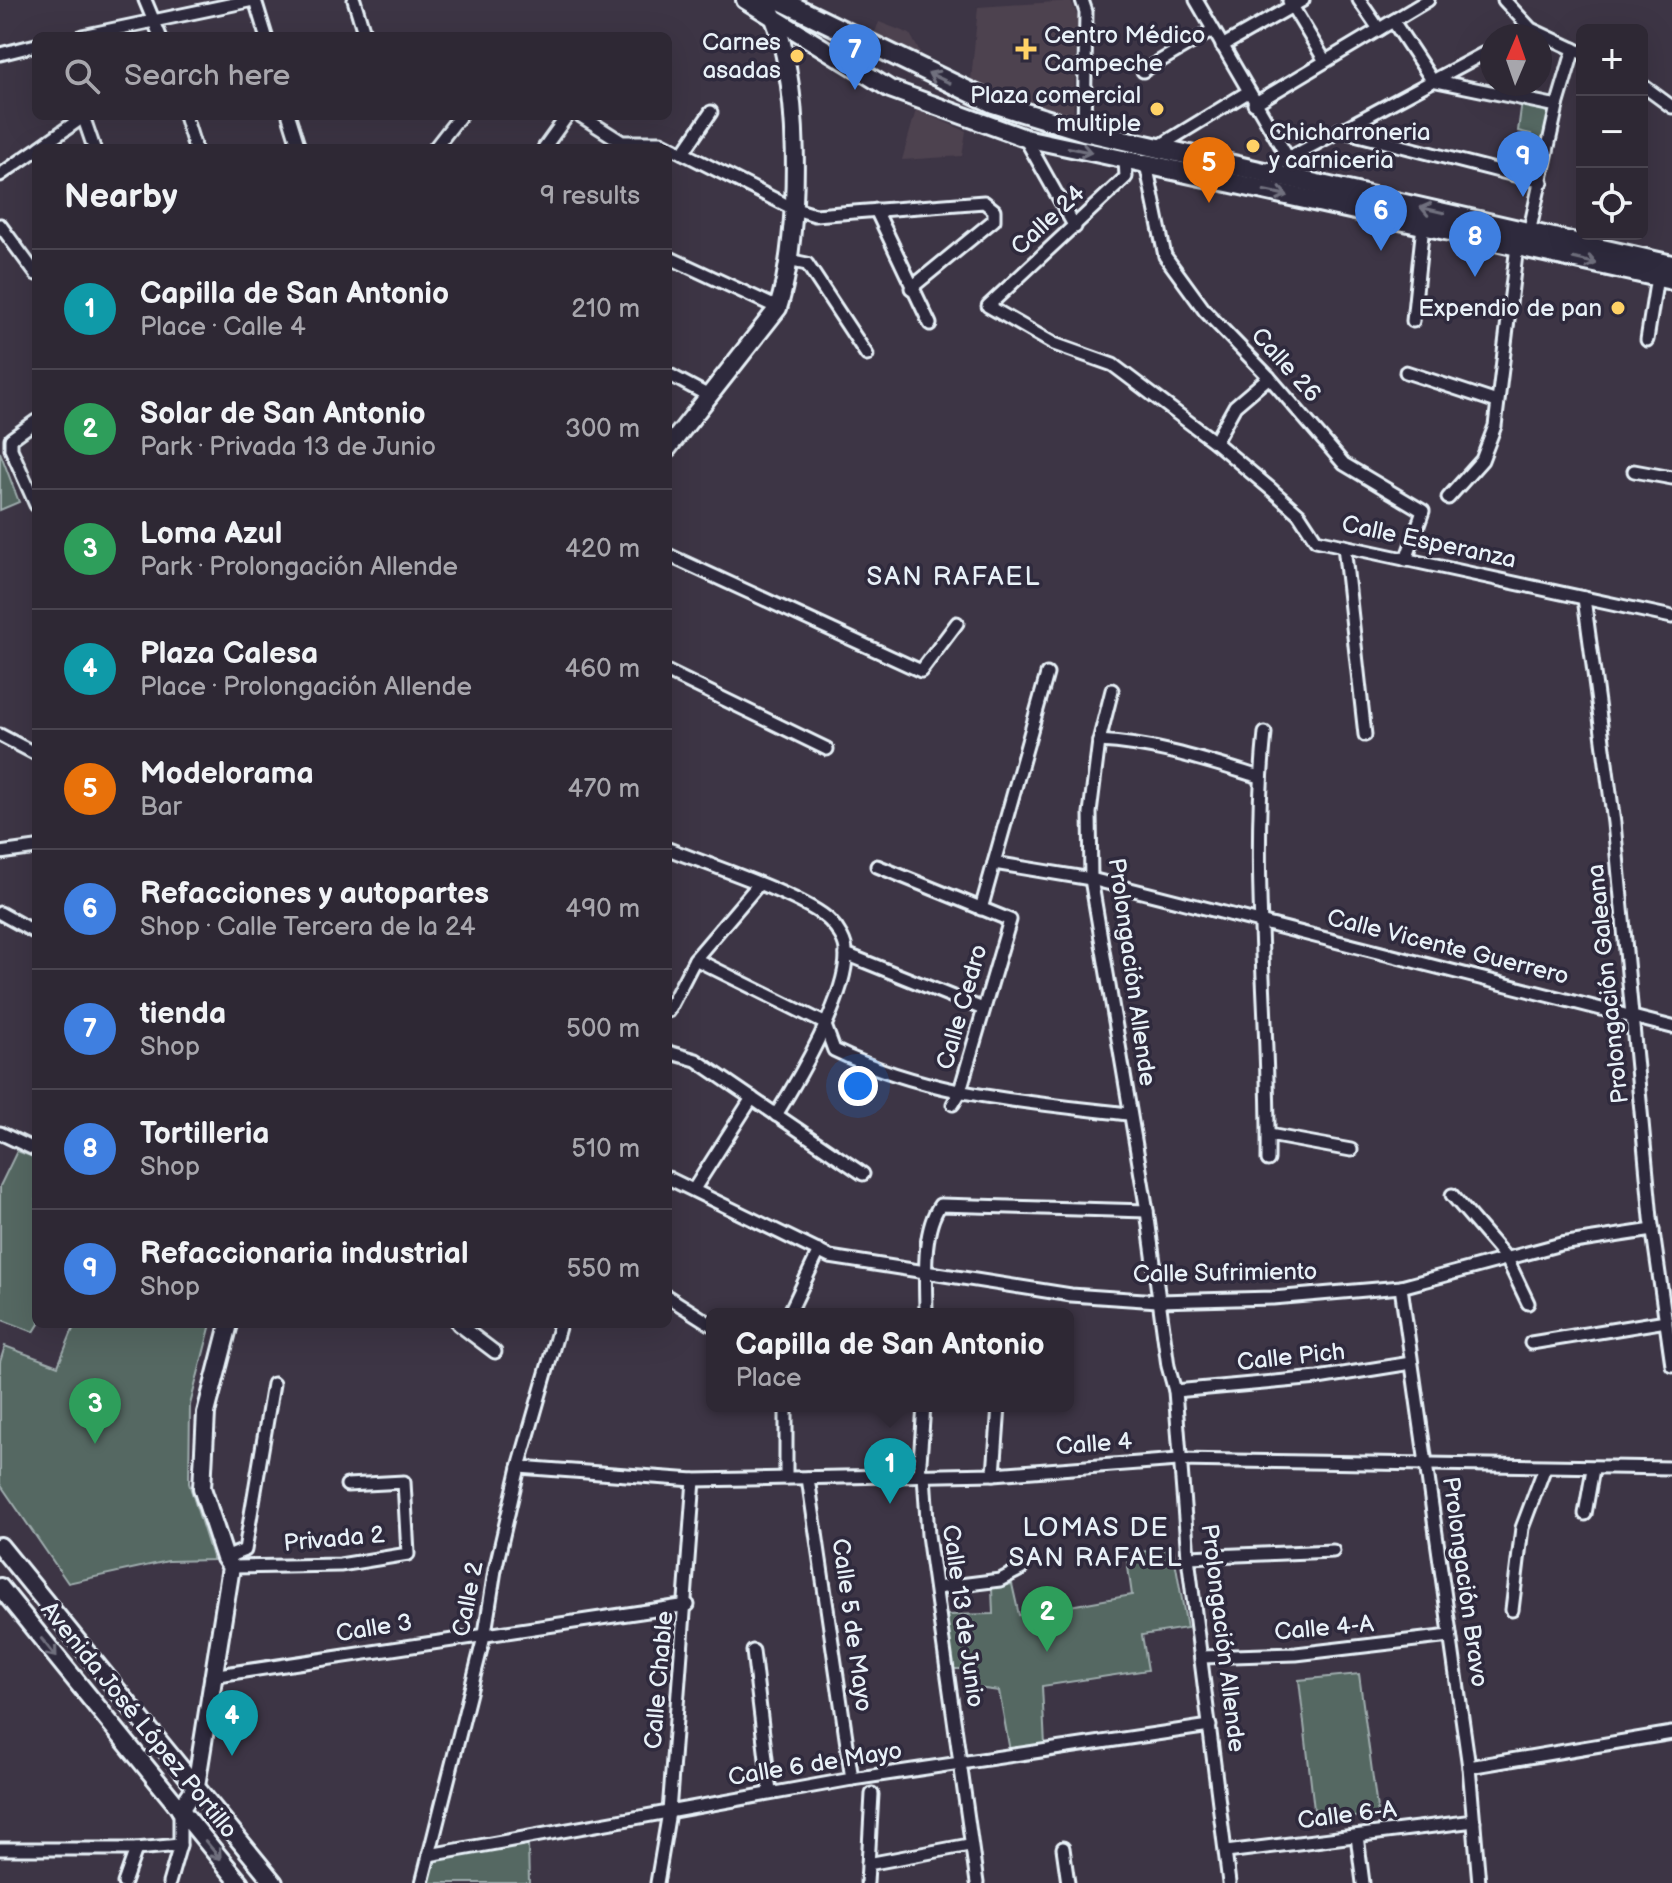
<!DOCTYPE html>
<html lang="en">
<head>
<meta charset="utf-8">
<style>
	:root { --surface:#2e2834; --page:#3a3440; --text:#f1f3f6; --muted:#a7a6ac; --line:#49444f; --accent:#1a73e8 }
	body { margin:0; font-family:"Balsamiq Sans",sans-serif; background:var(--page); color:var(--text) }
	.controls { position:absolute; right:24px; top:24px; display:grid; overflow:hidden; border-radius:12px; box-shadow:0 8px 32px #0002 }
	.controls button { width:72px; height:72px; display:grid; place-items:center; padding:0; border:0; border-bottom:2px solid var(--line); background:var(--surface); color:var(--text); font:40px sans-serif }
	.compass { position:absolute; left:1480px; top:24px; width:72px; height:72px; border-radius:50%; background:var(--surface); box-shadow:0 8px 32px #0002; rotate:2deg }
	.you { position:absolute; left:858px; top:1086px; width:28px; height:28px; margin:-20px; border:6px solid #fff; border-radius:50%; background:#1a73e8; box-shadow:0 0 0 12px #1a73e833 }
	.badge { display:grid; place-items:center; width:52px; height:52px; border-radius:50%; background:var(--accent); color:#fff; font-size:26px; font-weight:700 }
	.pin { position:absolute; translate:-50% -66px; filter:drop-shadow(0 2px 4px #0008) }
	.pin::after { content:''; position:absolute; top:42px; width:28px; height:24px; background:inherit; clip-path:polygon(0 0,100% 0,50% 100%) }
	.popup { position:absolute; left:706px; top:1308px; width:368px; height:104px; box-sizing:border-box; display:grid; place-content:center; border-radius:12px; background:var(--surface); filter:drop-shadow(0 2px 6px #0005); font-size:26px; white-space:nowrap; color:var(--muted) }
	.popup b { font-size:30px; color:var(--text) }
	.popup::after { content:''; position:absolute; left:50%; top:100%; margin-left:-16px; border:16px solid transparent; border-top-color:var(--surface) }
	.list { margin:0; padding:0; list-style:none }
	h2 { display:flex; justify-content:space-between; align-items:center; height:104px; margin:0; padding:0 32px; font-size:34px }
	h2 small { font-size:26px; font-weight:400; color:var(--muted) }
	.list li { display:grid; grid-template-columns:52px 1fr auto; gap:24px; align-items:center; box-sizing:border-box; height:120px; padding:0 32px; border-top:2px solid var(--line) }
	.list b { display:block; font-size:30px; white-space:nowrap }
	.list p { margin:0; font-size:26px; white-space:nowrap; color:var(--muted) }
	.list em { font-size:26px; font-style:normal; color:var(--muted) }
	.icon { flex:none; width:44px; height:44px; fill:none; stroke:currentColor; stroke-width:2; stroke-linecap:round; stroke-linejoin:round }
	.map { position:relative; flex:none; width:1672px; height:1883px; overflow:hidden }
	.search { position:absolute; background:var(--surface); box-shadow:0 8px 32px #0002; left:32px; top:32px; width:640px; height:88px; display:flex; align-items:center; gap:20px; box-sizing:border-box; padding:0 28px; border-radius:12px; color:var(--muted); font-size:30px }
	.panel { position:absolute; background:var(--surface); box-shadow:0 8px 32px #0002; left:32px; top:144px; width:640px; height:1184px; border-radius:12px }
	.map>svg:first-child { display:block }
</style>
</head>
<body>
<div class="map">
<svg width="1672" height="1883" viewBox="0 0 1672 1883">
	<rect width="100%" height="100%" fill="#3d3545"/>
	<filter id="ink" filterUnits="userSpaceOnUse"><feTurbulence type="fractalNoise" baseFrequency=".0125" numOctaves="2"/><feDisplacementMap in="SourceGraphic" scale="16" xChannelSelector="R" yChannelSelector="G"/><feConvolveMatrix kernelMatrix="1 2 1 2 8 2 1 2 1" color-interpolation-filters="sRGB"/></filter>
	<g filter="url(#ink)">
		<g fill="#4e424f">
			<polygon points="1071,1 1078,17 1073,117 971,81 978,7"/>
			<polygon points="879,22 910,34 929,69 871,42"/>
			<polygon points="916,110 966,131 962,156 902,160"/>
		</g>
		<g fill="#556862" stroke="#9eacad" stroke-width="2">
			<polygon points="1522,101 1554,107 1540,179 1521,174 1531,134 1518,131"/>
			<polygon points="0,452 19,502 0,510"/>
			<polygon points="17,1151 36,1158 39,1324 34,1332 0,1319 0,1186"/>
			<polygon points="75,1324 211,1324 190,1405 189,1483 213,1560 168,1561 68,1583 0,1484 0,1362 5,1346 58,1366"/>
			<polygon points="1173,1549 1187,1628 1142,1635 1148,1670 1042,1686 1045,1746 1010,1751 999,1691 977,1688 970,1669 952,1669 947,1615 993,1614 992,1588 1012,1584 1019,1615 1132,1595 1126,1553"/>
			<polygon points="1359,1674 1378,1816 1315,1818 1299,1680"/>
			<polygon points="528,1843 529,1883 426,1883 433,1858"/>
		</g>
		<g fill="none" stroke-linecap="round" stroke-linejoin="round">
			<g stroke="#e8f1f8" stroke-width="17">
				<g id="street">
					<polyline points="145,0 160,36"/>
					<polyline points="255,0 266,36"/>
					<polyline points="354,0 365,36"/>
					<polyline points="1082,0 1086,12 1084,131"/>
					<polyline points="1196,0 1288,158"/>
					<polyline points="1359,0 1379,29"/>
					<polyline points="1504,0 1531,29 1582,53"/>
					<polyline points="1289,1 1325,61"/>
					<polyline points="1393,21 1432,80 1557,106"/>
					<polyline points="82,36 253,0"/>
					<polyline points="1222,46 1303,0"/>
					<polyline points="0,54 36,45"/>
					<polyline points="1143,71 1213,30"/>
					<polyline points="1642,85 1672,107"/>
					<polyline points="1254,104 1428,0"/>
					<polyline points="83,116 94,148"/>
					<polyline points="185,116 195,148"/>
					<polyline points="289,116 299,148"/>
					<polyline points="581,116 622,142 661,142 792,208 815,215 984,202 994,210 994,220 911,288"/>
					<polyline points="1339,130 1542,182"/>
					<polyline points="1025,138 1075,227"/>
					<polyline points="1158,147 1248,92"/>
					<polyline points="39,148 83,117"/>
					<polyline points="435,148 460,116"/>
					<polyline points="544,148 567,116"/>
					<polyline points="683,153 711,112"/>
					<polyline points="1125,160 1126,177 988,306 1054,344 1113,365 1215,442 1272,490 1299,514 1316,540 1672,617"/>
					<polyline points="1146,164 1165,256 1205,311 1269,377 1344,464 1423,511 1406,560"/>
					<polyline points="1265,171 1492,49"/>
					<polyline points="0,175 36,150"/>
					<polyline points="876,210 930,324"/>
					<polyline points="0,225 36,274"/>
					<polyline points="1529,233 1557,106 1574,49"/>
					<polyline points="668,257 778,308"/>
					<polyline points="788,260 807,264 867,355"/>
					<polyline points="1413,321 1423,225"/>
					<polyline points="1647,340 1657,277"/>
					<polyline points="1406,372 1497,402"/>
					<polyline points="668,374 709,396"/>
					<polyline points="36,421 11,439 11,449 36,505"/>
					<polyline points="1215,442 1235,406 1269,377"/>
					<polyline points="1634,471 1672,478"/>
					<polyline points="1448,498 1482,460 1495,426 1517,246"/>
					<polyline points="1344,546 1365,735"/>
					<polyline points="668,555 921,671 957,623"/>
					<polyline points="1584,598 1614,823 1651,1218 1672,1365"/>
					<polyline points="668,672 827,749"/>
					<polyline points="1112,690 1099,741 1090,813 1091,879 1147,1211 1168,1366 1175,1391 1188,1557 1229,1883"/>
					<path d="M1265,733C1250,875 1270,1018 1268,1160"/>
					<polyline points="0,735 36,754"/>
					<path d="M1099,741C1156,744 1207,761 1260,777"/>
					<path d="M668,849C704,863 807,897 830,921C838,929 847,943 846,954L983,1009"/>
					<polyline points="0,853 36,848"/>
					<polyline points="994,863 1091,879 1672,1027"/>
					<polyline points="877,866 1010,920 959,1094 953,1104"/>
					<polyline points="981,909 1047,674"/>
					<polyline points="0,913 36,933"/>
					<path d="M695,959L824,1023L834,1050C929,1096 1025,1102 1128,1114"/>
					<polyline points="668,1011 695,959 758,885"/>
					<polyline points="668,1052 696,1060 863,1174"/>
					<path d="M776,1115C799,1078 847,996 846,954"/>
					<polyline points="0,1133 36,1150"/>
					<polyline points="1269,1135 1351,1150"/>
					<polyline points="668,1178 830,1257 1071,1295 1158,1301 1273,1298 1401,1287 1561,1244 1653,1230"/>
					<polyline points="694,1189 752,1098"/>
					<polyline points="1452,1195 1507,1259 1528,1303"/>
					<polyline points="1401,1287 1469,1767 1479,1883"/>
					<polyline points="668,1297 712,1325"/>
					<polyline points="789,1314 819,1251"/>
					<path d="M926,1314C926,1282 921,1232 940,1205L1147,1211"/>
					<polyline points="458,1324 495,1352"/>
					<polyline points="1531,1343 1666,1321"/>
					<polyline points="1175,1391 1318,1378 1411,1363"/>
					<polyline points="519,1467 694,1480 994,1474 1178,1460 1672,1468"/>
					<polyline points="994,1474 999,1406"/>
					<polyline points="919,1475 924,1406"/>
					<polyline points="924,1475 928,1535 977,1883"/>
					<polyline points="786,1478 786,1406"/>
					<polyline points="808,1478 852,1779"/>
					<polyline points="1585,1514 1593,1469"/>
					<polyline points="1188,1557 1333,1551"/>
					<polyline points="225,1558 245,1550 273,1384"/>
					<polyline points="231,1567 340,1565 408,1554 404,1482 347,1485"/>
					<polyline points="936,1588 1000,1580 1021,1569"/>
					<polyline points="1512,1610 1522,1528 1545,1467"/>
					<polyline points="753,1651 770,1792"/>
					<polyline points="1201,1657 1296,1654 1450,1636"/>
					<polyline points="211,1676 688,1605"/>
					<polyline points="1469,1767 1672,1733"/>
					<polyline points="1357,1836 1363,1883"/>
					<polyline points="1063,1848 1068,1883"/>
					<polyline points="0,1849 136,1849 180,1845"/>
					<polyline points="1226,1852 1474,1821"/>
					<polyline points="429,1855 852,1779 1210,1726"/>
					<polyline points="868,1864 969,1845"/>
					<polyline points="124,1883 136,1849"/>
					<polyline points="169,1883 180,1845 180,1810"/>
					<polyline points="422,1883 485,1633 495,1570 519,1467 560,1324"/>
					<polyline points="657,1883 669,1812 694,1480"/>
					<polyline points="867,1883 872,1794"/>
				</g>
			</g>
			<g stroke="#e8f1f8" stroke-width="22">
				<g id="secondary">
					<polyline points="745,0 890,89 1025,138 1146,164"/>
					<path d="M668,448L778,308C801,237 804,64 765,0"/>
					<polyline points="0,1546 274,1883"/>
					<polyline points="0,1587 240,1883"/>
					<polyline points="180,1810 196,1786 231,1567 225,1558 202,1488 206,1413 229,1324"/>
				</g>
			</g>
			<g stroke="#e8f1f8" stroke-width="24">
				<g id="primary">
					<polyline points="780,0 993,103 1084,131 1672,265"/>
					<polyline points="1146,164 1672,280"/>
				</g>
			</g>
			<use href="#street" stroke="#2f2a3d" stroke-width="11"/>
			<use href="#secondary" stroke="#2f2a3d" stroke-width="16"/>
			<use href="#primary" stroke="#2f2a3d" stroke-width="18"/>
		</g>
		<defs><path id="oneway-shaft" d="M-6 0H5M1.5-3L5.5 0L1.5 3" fill="none" stroke-width="1.6" stroke-linecap="round" stroke-linejoin="round" transform="scale(2)"/></defs>
		<g stroke="#70707e">
			<use href="#oneway-shaft" transform="translate(939 78) rotate(-155)"/>
			<use href="#oneway-shaft" transform="translate(1080 150) rotate(12)"/>
			<use href="#oneway-shaft" transform="translate(1276 193) rotate(12)"/>
			<use href="#oneway-shaft" transform="translate(1432 210) rotate(-167)"/>
			<use href="#oneway-shaft" transform="translate(1585 261) rotate(13)"/>
			<use href="#oneway-shaft" transform="translate(49 1648) rotate(51)"/>
			<use href="#oneway-shaft" transform="translate(213 1850) rotate(50)"/>
		</g>
	</g>
	<g fill="#ffd166" stroke="#2f2a3d" stroke-width="3">
		<path d="M1022 37h8v8h8v8h-8v8h-8v-8h-8v-8h8z"/>
		<circle cx="797" cy="56" r="8"/>
		<circle cx="1157" cy="109" r="8"/>
		<circle cx="1253" cy="146" r="8"/>
		<circle cx="1618" cy="308" r="8"/>
	</g>
	<g text-anchor="middle" dominant-baseline="central" stroke-width="7" stroke-linejoin="round" paint-order="stroke">
		<g font-size="24" fill="#e8f1f8" stroke="#2f2a3d" text-anchor="end">
			<text x="1044" y="35" text-anchor="start">Centro Médico<tspan x="1044" dy="28">Campeche</tspan></text>
			<text x="781" y="42">Carnes<tspan x="781" dy="28">asadas</tspan></text>
			<text x="1141" y="95">Plaza comercial<tspan x="1141" dy="28">multiple</tspan></text>
			<text x="1269" y="132" text-anchor="start">Chicharroneria<tspan x="1269" dy="28">y carniceria</tspan></text>
			<text x="1602" y="308">Expendio de pan</text>
		</g>
		<g font-size="24" fill="#e8f1f8" stroke="#2f2a3d">
			<text transform="translate(1048 220) rotate(-43)">Calle 24</text>
			<text transform="translate(1286 365) rotate(48)">Calle 26</text>
			<text transform="translate(1429 542) rotate(12)">Calle Esperanza</text>
			<text transform="translate(1448 947) rotate(14)">Calle Vicente Guerrero</text>
			<text transform="translate(1132 972) rotate(82)">Prolongación Allende</text>
			<text transform="translate(1608 984) rotate(-96)">Prolongación Galeana</text>
			<text transform="translate(962 1007) rotate(-74)">Calle Cedro</text>
			<text transform="translate(1225 1273) rotate(-1)">Calle Sufrimiento</text>
			<text transform="translate(1291 1357) rotate(-6)">Calle Pich</text>
			<text transform="translate(1094 1444) rotate(-4)">Calle 4</text>
			<text transform="translate(334 1539) rotate(-5)">Privada 2</text>
			<text transform="translate(1465 1582) rotate(82)">Prolongación Bravo</text>
			<text transform="translate(468 1599) rotate(-79)">Calle 2</text>
			<text transform="translate(963 1616) rotate(82)">Calle 13 de Junio</text>
			<text transform="translate(852 1625) rotate(82)">Calle 5 de Mayo</text>
			<text transform="translate(374 1628) rotate(-9)">Calle 3</text>
			<text transform="translate(1324 1628) rotate(-5)">Calle 4-A</text>
			<text transform="translate(1223 1638) rotate(83)">Prolongación Allende</text>
			<text transform="translate(659 1680) rotate(-85)">Calle Chable</text>
			<text transform="translate(139 1720) rotate(51)">Avenida José López Portillo</text>
			<text transform="translate(815 1764) rotate(-9)">Calle 6 de Mayo</text>
			<text transform="translate(1347 1815) rotate(-7)">Calle 6-A</text>
		</g>
		<g font-size="26" letter-spacing="2" fill="#e8f1f8" stroke="#2f2a3d">
			<text x="954" y="577">SAN RAFAEL</text>
			<text x="1096" y="1528">LOMAS DE<tspan x="1096" dy="30">SAN RAFAEL</tspan></text>
		</g>
	</g>
</svg>
<div class="controls">
<button>+</button>
<button>−</button>
<button><svg class="icon" aria-label="locate" viewBox="0 0 24 24"><circle cx="12" cy="12" r="6"/><path d="M12 2v4M12 18v4M2 12h4M18 12h4"/></svg></button>
</div>
<svg class="compass" viewBox="-18 -18 36 36"><path d="M0-13l5 13h-10z" fill="#e53935"/><path d="M0 13l5-13h-10z" fill="#a7a6ac"/></svg>
<div class="you"></div>
<div class="pin badge" style="left:890px;top:1504px;background:#0f9aa8">1</div>
<div class="popup"><b>Capilla de San Antonio</b>Place</div>
<div class="pin badge" style="left:1047px;top:1652px;background:#2e9e5b">2</div>
<div class="pin badge" style="left:95px;top:1444px;background:#2e9e5b">3</div>
<div class="pin badge" style="left:232px;top:1756px;background:#0f9aa8">4</div>
<div class="pin badge" style="left:1209px;top:203px;background:#e8710a">5</div>
<div class="pin badge" style="left:1381px;top:251px;background:#3f7fe0">6</div>
<div class="pin badge" style="left:855px;top:90px;background:#3f7fe0">7</div>
<div class="pin badge" style="left:1475px;top:277px;background:#3f7fe0">8</div>
<div class="pin badge" style="left:1523px;top:197px;background:#3f7fe0">9</div>
<div class="search"><svg class="icon" aria-label="search" viewBox="0 0 24 24"><circle cx="10" cy="10" r="6"/><path d="M15 15l6 6"/></svg>Search here</div>
<section class="panel">
<h2>Nearby<small>9 results</small></h2>
<ul class="list">
<li><span class="badge" style="background:#0f9aa8">1</span><div><b>Capilla de San Antonio</b><p>Place · Calle 4</p></div><em>210 m</em></li>
<li><span class="badge" style="background:#2e9e5b">2</span><div><b>Solar de San Antonio</b><p>Park · Privada 13 de Junio</p></div><em>300 m</em></li>
<li><span class="badge" style="background:#2e9e5b">3</span><div><b>Loma Azul</b><p>Park · Prolongación Allende</p></div><em>420 m</em></li>
<li><span class="badge" style="background:#0f9aa8">4</span><div><b>Plaza Calesa</b><p>Place · Prolongación Allende</p></div><em>460 m</em></li>
<li><span class="badge" style="background:#e8710a">5</span><div><b>Modelorama</b><p>Bar</p></div><em>470 m</em></li>
<li><span class="badge" style="background:#3f7fe0">6</span><div><b>Refacciones y autopartes</b><p>Shop · Calle Tercera de la 24</p></div><em>490 m</em></li>
<li><span class="badge" style="background:#3f7fe0">7</span><div><b>tienda</b><p>Shop</p></div><em>500 m</em></li>
<li><span class="badge" style="background:#3f7fe0">8</span><div><b>Tortilleria</b><p>Shop</p></div><em>510 m</em></li>
<li><span class="badge" style="background:#3f7fe0">9</span><div><b>Refaccionaria industrial</b><p>Shop</p></div><em>550 m</em></li>
</ul>
</section>
</div>
</body>
</html>
